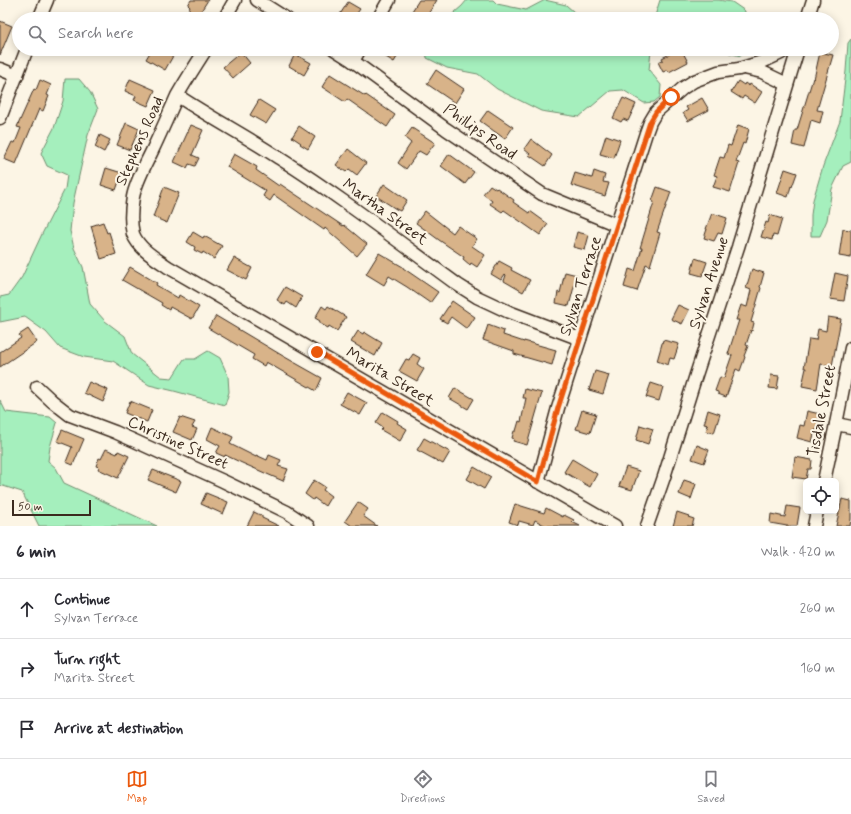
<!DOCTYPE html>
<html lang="en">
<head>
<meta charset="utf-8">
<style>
	:root { --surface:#fff; --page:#f7f7f7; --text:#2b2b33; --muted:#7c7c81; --line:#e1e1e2; --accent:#ea580c }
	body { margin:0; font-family:Mynerve,sans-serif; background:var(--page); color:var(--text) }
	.controls { position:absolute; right:12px; bottom:12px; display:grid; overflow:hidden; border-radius:6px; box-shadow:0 2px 10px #0003 }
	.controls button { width:36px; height:36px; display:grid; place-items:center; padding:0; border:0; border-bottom:1px solid var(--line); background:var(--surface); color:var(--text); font:20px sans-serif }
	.scale { position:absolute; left:12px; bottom:10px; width:79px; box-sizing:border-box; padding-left:4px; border:2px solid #3b2a1e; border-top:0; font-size:11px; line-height:14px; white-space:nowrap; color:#3b2a1e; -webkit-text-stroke:3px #fcf5e5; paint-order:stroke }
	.stop { position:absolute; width:12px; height:12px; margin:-9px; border:3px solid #ea580c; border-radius:50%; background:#fff }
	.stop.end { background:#ea580c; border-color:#fff; box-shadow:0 1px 4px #0008 }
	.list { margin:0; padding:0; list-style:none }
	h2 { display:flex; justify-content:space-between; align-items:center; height:52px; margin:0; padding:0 16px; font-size:17px }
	h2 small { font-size:13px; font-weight:400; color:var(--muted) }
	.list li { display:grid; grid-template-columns:26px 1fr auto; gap:12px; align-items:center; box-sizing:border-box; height:60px; padding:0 16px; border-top:1px solid var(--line) }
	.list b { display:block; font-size:15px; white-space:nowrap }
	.list p { margin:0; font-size:13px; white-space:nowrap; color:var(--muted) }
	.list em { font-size:13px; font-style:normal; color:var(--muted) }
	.icon { flex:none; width:22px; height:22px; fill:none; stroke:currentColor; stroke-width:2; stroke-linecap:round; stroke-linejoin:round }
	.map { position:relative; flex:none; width:851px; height:526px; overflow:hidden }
	.search { position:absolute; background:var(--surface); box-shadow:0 2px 10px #0003; left:12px; right:12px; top:12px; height:44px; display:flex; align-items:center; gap:10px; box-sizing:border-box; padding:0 14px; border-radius:22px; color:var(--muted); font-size:15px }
	.sheet { height:232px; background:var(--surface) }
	nav { display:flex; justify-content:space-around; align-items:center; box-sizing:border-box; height:56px; border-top:1px solid var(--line); background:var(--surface); font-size:11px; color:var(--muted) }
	nav a { display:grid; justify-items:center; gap:2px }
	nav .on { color:var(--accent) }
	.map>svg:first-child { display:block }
</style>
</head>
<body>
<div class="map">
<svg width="851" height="526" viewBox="0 0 851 526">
	<rect width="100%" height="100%" fill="#fcf5e5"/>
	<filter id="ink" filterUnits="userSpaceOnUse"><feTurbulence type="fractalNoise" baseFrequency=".025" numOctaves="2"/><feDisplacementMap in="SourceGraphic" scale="8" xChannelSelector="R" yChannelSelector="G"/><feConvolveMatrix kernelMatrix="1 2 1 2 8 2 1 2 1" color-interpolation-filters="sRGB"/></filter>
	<g filter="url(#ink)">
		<g fill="#a5efbd" stroke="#708c6e">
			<polygon points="467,0 493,0 497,4 526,10 545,0 566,5 582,19 447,19 462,6"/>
			<polygon points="660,0 718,0 732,2 745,11 744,19 654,19"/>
			<polygon points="851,39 851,162 843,166 832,189 827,220 820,236 811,236 811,215 813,200 823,166 840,121 846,71 848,43"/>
			<polygon points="426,49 656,49 651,51 649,70 661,85 660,97 654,102 644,103 623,90 610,91 579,117 541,111 497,89 478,74 447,68 427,58"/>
			<polygon points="727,49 741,49 741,56 729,53"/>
			<polygon points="65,79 79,79 90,92 98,109 88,135 73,203 70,231 74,248 83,267 90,304 105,321 125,336 132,354 161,377 172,378 184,359 195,359 208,351 220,358 228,376 229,392 225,405 174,391 149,385 113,361 84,357 60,348 46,332 25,317 0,322 0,297 9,295 22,277 42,234 65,189 67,175 47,166 41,153 54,128 63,101"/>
			<polygon points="0,400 6,412 50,417 57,423 50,447 48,461 56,468 64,483 157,526 39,526 22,492 0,485"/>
		</g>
		<g fill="#d8b389" stroke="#3b2a1e">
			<polygon points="191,0 208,0 196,19 183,19 190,7 188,5"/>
			<polygon points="419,0 437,0 425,19 407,19"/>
			<polygon points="348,2 360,9 353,19 337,19"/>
			<polygon points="0,21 12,26 0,55"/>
			<polygon points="152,49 177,49 165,70 146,59"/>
			<polygon points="373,49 402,49 394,62"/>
			<polygon points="679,49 681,49 688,62 669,72 668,70 663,72 658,62 663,60 662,58"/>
			<polygon points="241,52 250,63 233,78 223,67"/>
			<polygon points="820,52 833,55 817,110 823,111 820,123 811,120 804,148 792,145 795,130 797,130 813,78 814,79"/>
			<polygon points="295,54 311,63 304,75 289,66"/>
			<polygon points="436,70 464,89 455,103 427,84"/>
			<polygon points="330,74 365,96 366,95 395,115 387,127 347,99 345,102 322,87"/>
			<polygon points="130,79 155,90 148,106 134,100 136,96 125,91"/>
			<polygon points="40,80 51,85 47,95 49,96 43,111 39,109 16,164 4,159 12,142 15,143 21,128 17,127 34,89 36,90"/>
			<polygon points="738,81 744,85 745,83 749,86 750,84 762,92 755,103 744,96 742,99 731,92"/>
			<polygon points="623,98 636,104 628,121 623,119 621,122 613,118"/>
			<polygon points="702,98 709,110 688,121 683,113 688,110 686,107"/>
			<polygon points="259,100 275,110 266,124 250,115"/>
			<polygon points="488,110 513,127 505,139 480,121"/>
			<polygon points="126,123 139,129 130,150 117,145"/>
			<polygon points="191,125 203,130 192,155 199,158 195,166 189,164 187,168 174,162"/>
			<polygon points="738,125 749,129 745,144 743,143 736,162 739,163 730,192 713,187 717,176 714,175 720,157 724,158 728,145 731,146"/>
			<polygon points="299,126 315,137 308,149 300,144 301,143 292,137"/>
			<polygon points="412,128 435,143 426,155 419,151 406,169 398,163 411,143 405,138"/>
			<polygon points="100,135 110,140 104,152 95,147"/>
			<polygon points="606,135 620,140 614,158 600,154"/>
			<polygon points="531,139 552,155 545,166 529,155 530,154 524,149"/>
			<polygon points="348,149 366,163 357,175 349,169 346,172 336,165"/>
			<polygon points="234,154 257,167 256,170 279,186 280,184 343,226 344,225 367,244 357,256 325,228 324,230 274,195 270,201 263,196 266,191 227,167"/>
			<polygon points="449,154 474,172 465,184 441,166"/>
			<polygon points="106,168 122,173 116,190 101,185"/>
			<polygon points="785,169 797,173 792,187 791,186 788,197 777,193"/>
			<polygon points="594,171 605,175 603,182 609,183 605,196 571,185 575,173 592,178"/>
			<polygon points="384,184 407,200 400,211 396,209 376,196"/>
			<polygon points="490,185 496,189 497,188 514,200 513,202 529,213 530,211 548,224 540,235 504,210 502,212 490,204 492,201 483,194"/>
			<polygon points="164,187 179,193 167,223 153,217"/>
			<polygon points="657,187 671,192 657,232 660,233 650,266 646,264 637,291 624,287 629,269 635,271 642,248 640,248 654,202 652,201"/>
			<polygon points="425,211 453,233 458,226 477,239 472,246 485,255 477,267 471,263 470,265 463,259 464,257 439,240 416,223"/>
			<polygon points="712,213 727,218 722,234 718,233 714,241 704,238 707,229 706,229"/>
			<polygon points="770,215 782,219 777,236 773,235 772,240 761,237 766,222 768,223"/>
			<polygon points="103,222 107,233 109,232 116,254 101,259 91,226"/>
			<polygon points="843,229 851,230 851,258 839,256"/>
			<polygon points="193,232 203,238 204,236 222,246 214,259 203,252 202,254 194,250 195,247 187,242"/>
			<polygon points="577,232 589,235 585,250 573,247"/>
			<polygon points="379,253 403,267 403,268 438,292 430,303 407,287 389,276 384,285 366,274"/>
			<polygon points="234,258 252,268 246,280 227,270"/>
			<polygon points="695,258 707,262 702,276 691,273"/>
			<polygon points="499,261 512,268 511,270 530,280 523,292 504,281 506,275 505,274 501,280 491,274"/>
			<polygon points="130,267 157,283 156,285 178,298 179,295 199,307 192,319 170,307 169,310 161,305 162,303 122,280"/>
			<polygon points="752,269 764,273 760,287 761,288 751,322 754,323 752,331 751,330 746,345 748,346 744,356 745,357 740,371 736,369 726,397 718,394 718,392 715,391 720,377 724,378 732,355 728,354 739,320 736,320 741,305 747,307 751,290 746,288"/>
			<polygon points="565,272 577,275 569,306 556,303 558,292 560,293"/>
			<polygon points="835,273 848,276 844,301 830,299"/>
			<polygon points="285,287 302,297 296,308 287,302 285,305 277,300"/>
			<polygon points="452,301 475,317 467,329 451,317 447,323 440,319"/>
			<polygon points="678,305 689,310 682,324 671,319"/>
			<polygon points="322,306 326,309 328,306 346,317 337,331 329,326 328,328 319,323 320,321 315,318"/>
			<polygon points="216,316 283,356 322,378 316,391 266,362 264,366 252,359 254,355 208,328"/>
			<polygon points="828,317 841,319 832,366 821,364 817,389 802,386 806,368 804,368 809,339 816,340 818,329 826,331"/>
			<polygon points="488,325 504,331 503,335 524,342 524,341 556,350 552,365 514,354 514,351 483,340"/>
			<polygon points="28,329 37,342 0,367 0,352 21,338 19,335"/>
			<polygon points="358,331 363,334 364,332 382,343 375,356 351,342"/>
			<polygon points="663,340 679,344 674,359 670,358 668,365 657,361"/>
			<polygon points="413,354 420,358 417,364 424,369 417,381 399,371 406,359 409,360"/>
			<polygon points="595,371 609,375 603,394 589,390"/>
			<polygon points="771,375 779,376 777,389 769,388"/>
			<polygon points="89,382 108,390 103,402 84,393"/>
			<polygon points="651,383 663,387 659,401 646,397"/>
			<polygon points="455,388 474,399 468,409 449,398"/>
			<polygon points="525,389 542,393 527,445 513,441 514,439 512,438 514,431 516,431 519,421 521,422 526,398 523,398"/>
			<polygon points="347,392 367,403 360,415 340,404"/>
			<polygon points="130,401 152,410 147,422 125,413"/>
			<polygon points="582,410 596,414 590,433 576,429"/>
			<polygon points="708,410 720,414 714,433 706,431 708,425 704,424"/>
			<polygon points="807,411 820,414 817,430 815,430 812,442 797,438 800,425 804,426"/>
			<polygon points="383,412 398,421 397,423 407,429 400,441 381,430 383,428 376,423"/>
			<polygon points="180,417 195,422 192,427 197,429 192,440 173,432"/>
			<polygon points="640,425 653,429 648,444 636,440"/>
			<polygon points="212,427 233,437 230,444 256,457 256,455 267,460 269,455 281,460 278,466 288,469 283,481 242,463 225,455 225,457 216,453 220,446 207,439"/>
			<polygon points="62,430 84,439 73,465 66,462 72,447 57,441"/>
			<polygon points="424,438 450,452 443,464 417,450"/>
			<polygon points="697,445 709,450 704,463 692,459"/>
			<polygon points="106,449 117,454 118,451 129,456 118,478 98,469 99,467 96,466 99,458 101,459"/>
			<polygon points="795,457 812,460 811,469 808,469 806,479 792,477"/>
			<polygon points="572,459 597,474 590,487 564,472"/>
			<polygon points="474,467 491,477 484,489 467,479"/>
			<polygon points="626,467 639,471 632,490 619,486"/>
			<polygon points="153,470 181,481 176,492 148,480"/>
			<polygon points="314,480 325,487 323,490 331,496 325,506 314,498 313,500 305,494"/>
			<polygon points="684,480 696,484 691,499 679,494"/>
			<polygon points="206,493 228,502 223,514 201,504"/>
			<polygon points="842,499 851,501 851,519 850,526 836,526"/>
			<polygon points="358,502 368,509 363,516 377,526 352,526 345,521"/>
			<polygon points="515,504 544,513 546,508 563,517 564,515 574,520 572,522 580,526 546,526 535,520 533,525 519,521 518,525 509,522"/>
			<polygon points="787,506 800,508 797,526 787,526 770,523 771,514 785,517"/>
			<polygon points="254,512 262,516 262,518 279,526 247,526"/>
			<polygon points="677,512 689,516 688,517 694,519 692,526 673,526"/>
		</g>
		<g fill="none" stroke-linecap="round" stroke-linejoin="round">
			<g stroke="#3b2a1e" stroke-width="15">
				<g id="street">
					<polyline points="257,0 287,19"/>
					<polyline points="39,19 47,0"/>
					<polyline points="224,19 235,0"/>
					<polyline points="378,19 389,0"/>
					<polyline points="807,19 813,0"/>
					<path d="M206,49C196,65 186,80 177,96C169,114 161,132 153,149C146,164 136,181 133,197C131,209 130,222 133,234C139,249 155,258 168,267C318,353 466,440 615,526"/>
					<polyline points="334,49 353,61 446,129 542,194 617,225"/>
					<polyline points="353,61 360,49"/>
					<polyline points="744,68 762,72 787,84"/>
					<polyline points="0,69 17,76"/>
					<path d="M178,96C211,118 246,136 279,158C341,197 399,242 458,285L477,297L509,312L580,339"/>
					<polyline points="0,118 27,49"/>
					<polyline points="37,387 52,401 70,415 115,432 223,481 287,512 308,526"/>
					<polyline points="836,424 851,427"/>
					<polyline points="824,481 836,424 851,348"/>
					<polyline points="538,482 558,408 646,133 650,122 656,112 683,88 694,81 718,72 739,69 762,62 781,53 786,49"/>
					<polyline points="647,526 664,477 696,375 738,247 798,49"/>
					<polyline points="814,526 817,511"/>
				</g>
			</g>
			<use href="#street" stroke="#fcf5e5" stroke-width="12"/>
		</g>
	</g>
	<g fill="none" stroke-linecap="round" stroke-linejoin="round" filter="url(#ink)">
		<polyline stroke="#ea580c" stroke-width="5" points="317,352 439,424 538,482 558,408 650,122 656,112 671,97"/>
	</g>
	<g text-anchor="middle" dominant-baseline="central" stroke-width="4" stroke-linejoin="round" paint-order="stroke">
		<g font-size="16" fill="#3b2a1e" stroke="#fcf5e5">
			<text transform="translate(480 132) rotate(35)">Phillips Road</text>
			<text transform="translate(140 141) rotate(-66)">Stephens Road</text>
			<text transform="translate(385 212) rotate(36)">Martha Street</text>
			<text transform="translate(709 283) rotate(-72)">Sylvan Avenue</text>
			<text transform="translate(581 286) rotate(-72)">Sylvan Terrace</text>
			<text transform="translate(390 377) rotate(31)">Marita Street</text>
			<text transform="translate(822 411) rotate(-79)">Tisdale Street</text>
			<text transform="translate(178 443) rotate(24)">Christine Street</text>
		</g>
	</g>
</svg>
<div class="controls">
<button><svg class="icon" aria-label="locate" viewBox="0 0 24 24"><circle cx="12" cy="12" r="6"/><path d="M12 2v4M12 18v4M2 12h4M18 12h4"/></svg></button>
</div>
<div class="scale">50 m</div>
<div class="stop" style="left:671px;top:97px"></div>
<div class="stop end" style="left:317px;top:352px"></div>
<div class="search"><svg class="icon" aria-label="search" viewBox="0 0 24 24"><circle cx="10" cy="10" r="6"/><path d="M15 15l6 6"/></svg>Search here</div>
</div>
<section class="sheet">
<h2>6 min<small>Walk · 420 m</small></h2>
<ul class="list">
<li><svg class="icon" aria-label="ahead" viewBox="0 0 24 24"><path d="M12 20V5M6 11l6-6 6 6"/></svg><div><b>Continue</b><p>Sylvan Terrace</p></div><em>260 m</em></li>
<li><svg class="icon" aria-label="right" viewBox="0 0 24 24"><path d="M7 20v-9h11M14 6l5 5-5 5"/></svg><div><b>Turn right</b><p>Marita Street</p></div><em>160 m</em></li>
<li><svg class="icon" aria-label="arrive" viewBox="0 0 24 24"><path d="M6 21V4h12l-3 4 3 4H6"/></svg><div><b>Arrive at destination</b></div></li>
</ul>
</section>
<nav>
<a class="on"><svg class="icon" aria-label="map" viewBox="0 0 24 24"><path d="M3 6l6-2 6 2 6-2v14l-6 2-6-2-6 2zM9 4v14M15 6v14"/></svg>Map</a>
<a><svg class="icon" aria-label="directions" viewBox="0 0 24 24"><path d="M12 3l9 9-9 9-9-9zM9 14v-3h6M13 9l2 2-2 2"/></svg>Directions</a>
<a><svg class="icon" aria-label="saved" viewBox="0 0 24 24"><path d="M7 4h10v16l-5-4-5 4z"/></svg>Saved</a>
</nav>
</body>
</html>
